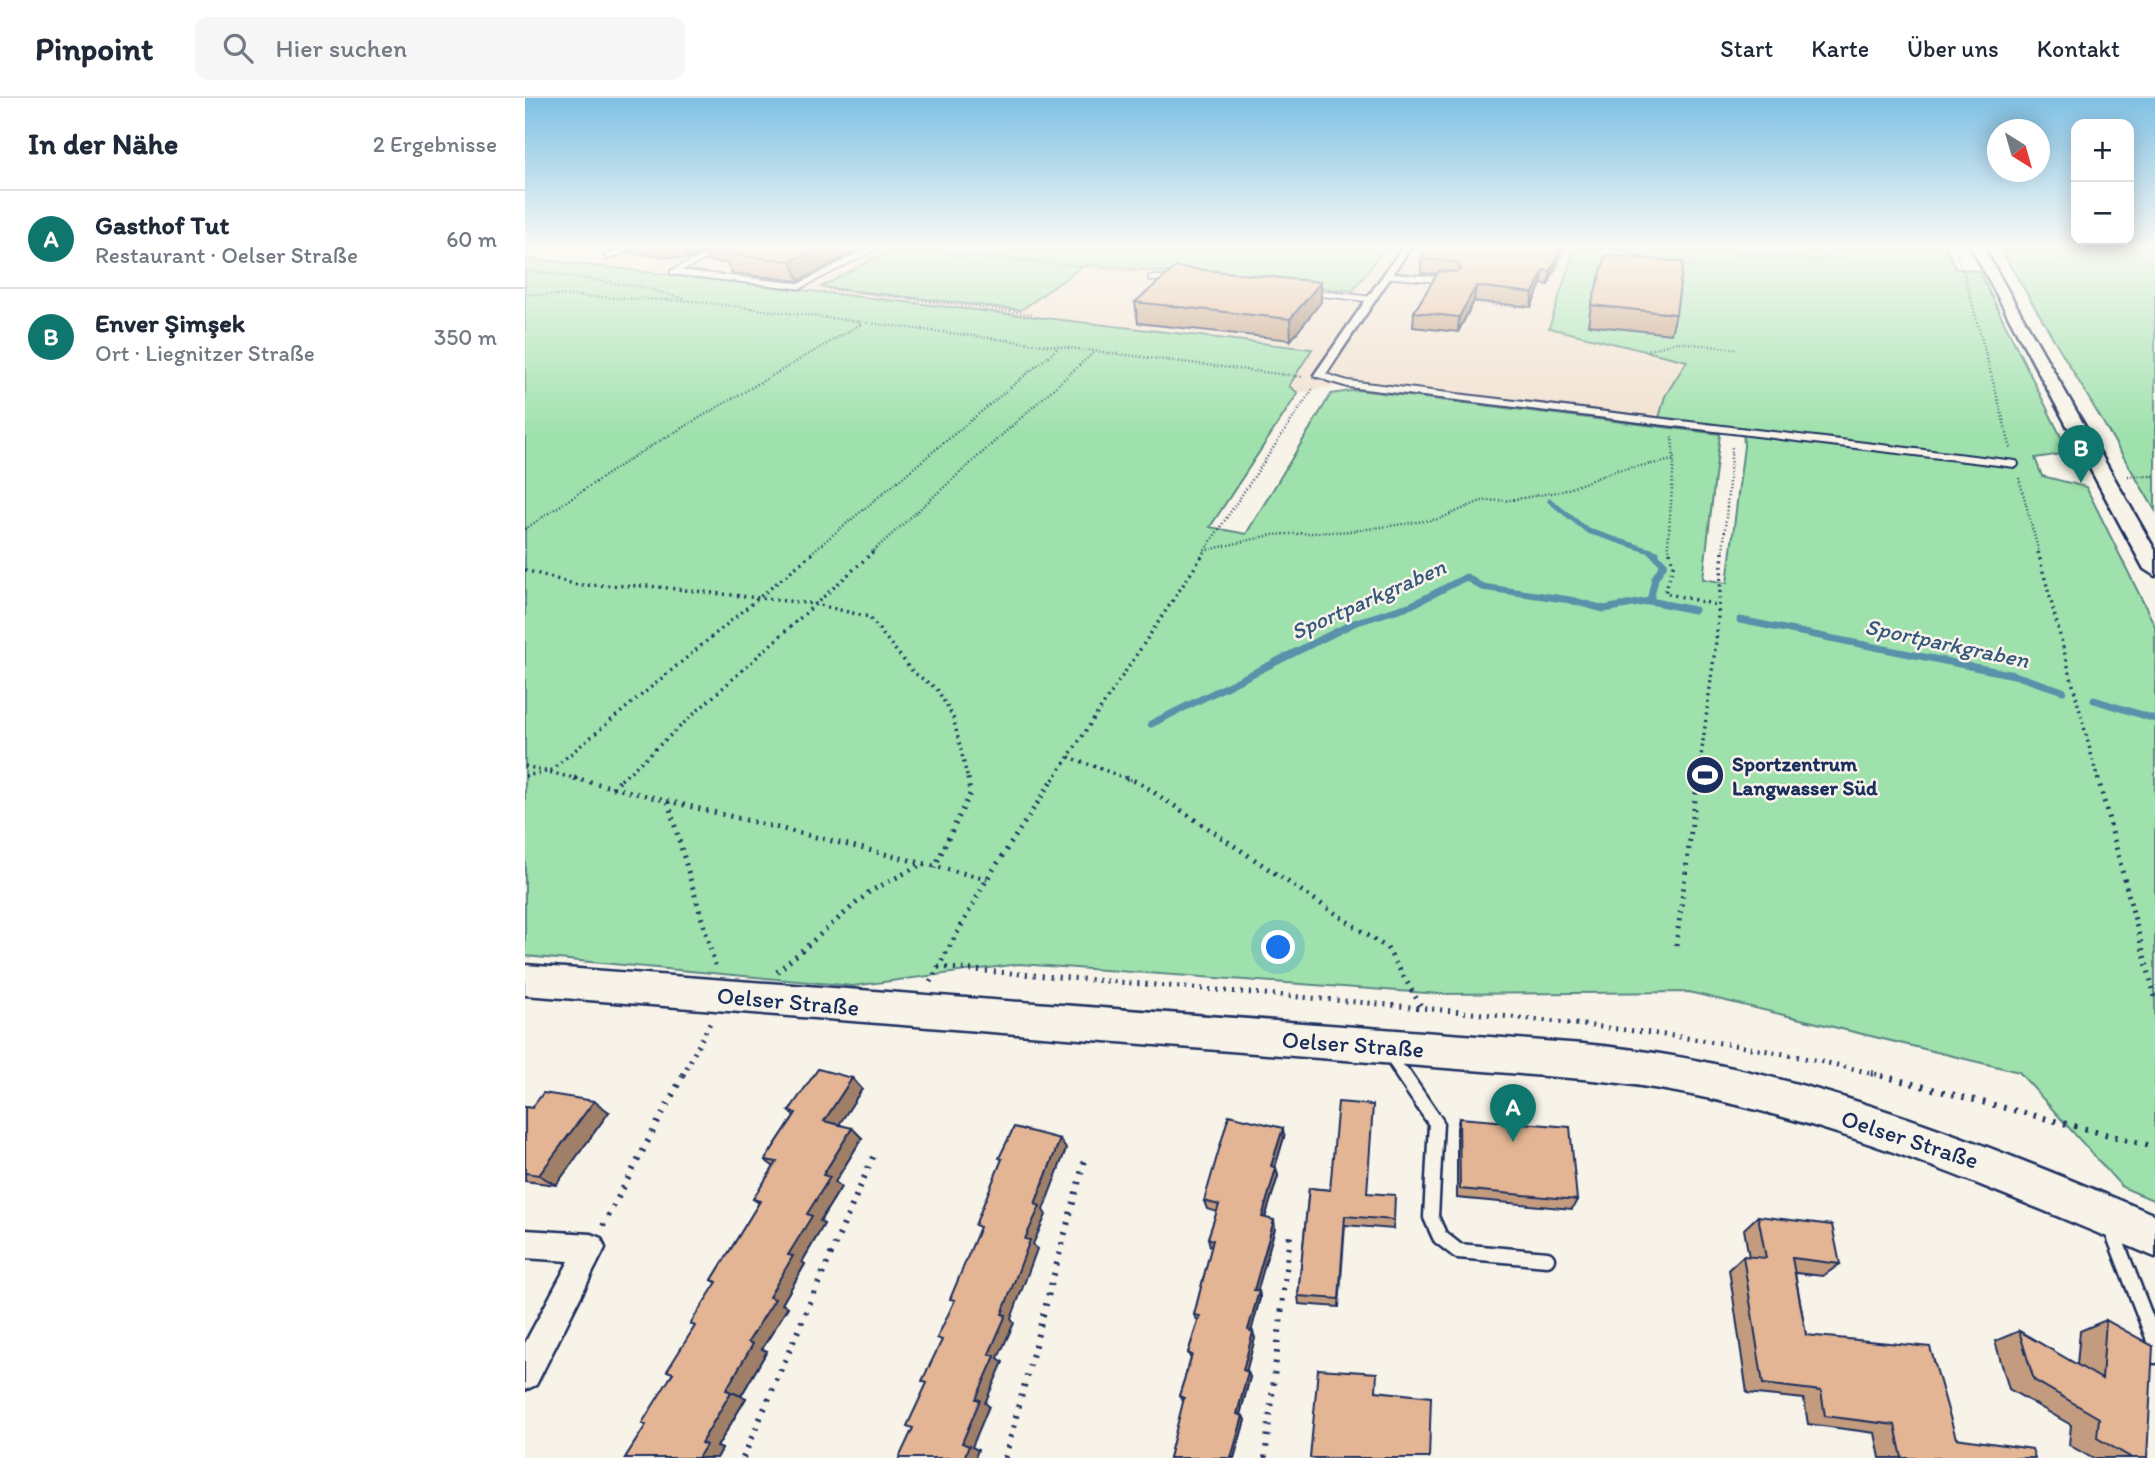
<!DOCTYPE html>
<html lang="de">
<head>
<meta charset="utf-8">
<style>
	:root { --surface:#fff; --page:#f6f6f7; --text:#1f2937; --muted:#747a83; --line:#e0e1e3; --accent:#0f766e }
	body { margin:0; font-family:Itim,sans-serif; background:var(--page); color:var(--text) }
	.controls { position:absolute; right:21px; top:21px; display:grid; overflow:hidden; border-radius:14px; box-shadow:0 4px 18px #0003 }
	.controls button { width:63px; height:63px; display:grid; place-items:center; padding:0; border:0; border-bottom:2px solid var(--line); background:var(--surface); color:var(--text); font:35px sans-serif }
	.compass { position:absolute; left:1462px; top:21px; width:63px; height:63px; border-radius:50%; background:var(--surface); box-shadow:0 4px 18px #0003; rotate:143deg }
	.you { position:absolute; left:754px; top:850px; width:24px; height:24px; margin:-18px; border:5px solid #fff; border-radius:50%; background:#1a73e8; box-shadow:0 0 0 10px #1a73e833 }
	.badge { display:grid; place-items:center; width:46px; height:46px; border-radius:50%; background:var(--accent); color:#fff; font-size:23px; font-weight:700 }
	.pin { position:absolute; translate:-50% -58px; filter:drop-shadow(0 2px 4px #0008) }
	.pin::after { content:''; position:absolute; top:37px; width:24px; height:21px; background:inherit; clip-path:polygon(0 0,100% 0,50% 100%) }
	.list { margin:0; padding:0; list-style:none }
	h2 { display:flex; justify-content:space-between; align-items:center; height:91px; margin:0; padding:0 28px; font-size:30px }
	h2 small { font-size:23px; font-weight:400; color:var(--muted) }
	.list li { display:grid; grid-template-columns:46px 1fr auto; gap:21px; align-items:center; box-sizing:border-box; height:98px; padding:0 28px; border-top:2px solid var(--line) }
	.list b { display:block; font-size:26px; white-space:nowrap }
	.list p { margin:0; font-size:23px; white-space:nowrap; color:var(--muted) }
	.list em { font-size:23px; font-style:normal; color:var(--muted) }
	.icon { flex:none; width:38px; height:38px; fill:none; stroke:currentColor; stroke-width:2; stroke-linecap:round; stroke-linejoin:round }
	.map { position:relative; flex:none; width:1630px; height:1360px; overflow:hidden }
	header { display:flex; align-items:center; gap:42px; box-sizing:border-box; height:98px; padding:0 35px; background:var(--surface); border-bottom:2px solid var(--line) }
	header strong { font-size:33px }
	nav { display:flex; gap:38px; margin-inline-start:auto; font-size:24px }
	.search { width:490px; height:63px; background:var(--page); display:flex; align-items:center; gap:18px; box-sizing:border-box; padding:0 24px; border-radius:14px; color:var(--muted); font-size:26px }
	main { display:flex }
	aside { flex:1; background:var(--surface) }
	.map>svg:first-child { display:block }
</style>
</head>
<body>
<header>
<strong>Pinpoint</strong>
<div class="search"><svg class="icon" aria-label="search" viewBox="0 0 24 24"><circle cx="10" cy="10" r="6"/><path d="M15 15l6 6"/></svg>Hier suchen</div>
<nav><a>Start</a><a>Karte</a><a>Über uns</a><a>Kontakt</a></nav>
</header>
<main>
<aside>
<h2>In der Nähe<small>2 Ergebnisse</small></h2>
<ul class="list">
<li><span class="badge">A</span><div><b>Gasthof Tut</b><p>Restaurant · Oelser Straße</p></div><em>60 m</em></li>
<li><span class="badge">B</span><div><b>Enver Şimşek</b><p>Ort · Liegnitzer Straße</p></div><em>350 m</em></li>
</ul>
</aside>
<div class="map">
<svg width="1630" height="1360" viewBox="0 0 1630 1360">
	<rect width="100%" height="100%" fill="#f7f3e8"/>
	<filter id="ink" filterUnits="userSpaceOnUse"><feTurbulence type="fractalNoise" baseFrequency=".0143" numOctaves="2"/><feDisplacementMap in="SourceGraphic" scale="14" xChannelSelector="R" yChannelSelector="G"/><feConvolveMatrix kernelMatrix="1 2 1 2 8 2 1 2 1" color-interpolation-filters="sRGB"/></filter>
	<g filter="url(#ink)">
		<polygon fill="#f1e0cf" points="0,147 373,147 297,189 496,212 560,166 828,193 862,147 1051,147 1025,230 1163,263 1140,298 1134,320 835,284 773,295 764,288 787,251 0,160"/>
		<g fill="#9ee1ac" stroke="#5c8885" stroke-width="2">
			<polygon points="373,147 862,147 828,193 561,166 496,212 296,189"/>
			<polygon points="1051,147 1420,147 1431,171 1454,173 1544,355 1510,360 1517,378 1561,389 1630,528 1630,1103 1597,1089 1494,974 1164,894 915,896 494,866 328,888 0,858 0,160 787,251 764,288 773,295 685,429 721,436 806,296 833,292 1195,336 1178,481 1202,485 1219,348 1218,331 1134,320 1140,298 1162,263 1024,230"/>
			<polygon points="1473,147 1630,147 1630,412"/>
		</g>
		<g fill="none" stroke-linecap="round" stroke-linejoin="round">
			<polyline stroke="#5991aa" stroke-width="5" points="1025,403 1063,433 1132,455"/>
			<g stroke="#5991aa" stroke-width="7">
				<polyline points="1125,503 1130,480 1139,466 1127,454"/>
				<polyline points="1215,522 1489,577 1538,593"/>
				<polyline points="1569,602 1630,621"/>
				<polyline points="626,626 829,525 887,507 941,479 957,489 1045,502 1079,511 1125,503 1169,512"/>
			</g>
			<g stroke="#1b2f5e" stroke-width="8">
				<g id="service-far3">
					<polyline points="206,147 148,174 275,188 354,147"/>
					<polyline points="322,147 348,150"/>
					<polyline points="82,159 111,147"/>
					<polyline points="862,177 920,182"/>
					<polyline points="626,180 649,181"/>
					<polyline points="783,194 845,201"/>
					<polyline points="795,277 808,281"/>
				</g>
			</g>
			<g stroke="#1b2f5e" stroke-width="10">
				<polyline id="service-far2" points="803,280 823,286 1490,366"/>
			</g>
			<g stroke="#1b2f5e" stroke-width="17">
				<polyline id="service-far1" points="871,953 870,965 878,977"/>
			</g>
			<g stroke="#1b2f5e" stroke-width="19">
				<g id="service">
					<polyline points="877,975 911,1025 906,1119 915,1139 933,1153 1022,1161"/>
					<polyline points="1586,1130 1628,1239 1630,1258"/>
				</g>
			</g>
			<g stroke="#1b2f5e" stroke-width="5">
				<g id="minor">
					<polygon points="879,147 887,147 799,279 791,279 789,277"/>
					<polygon points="0,1132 66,1136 76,1140 80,1150 11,1287 0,1292 0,1245 44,1163 0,1160"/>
				</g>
			</g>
			<g stroke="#1b2f5e" stroke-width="5">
				<g id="secondary">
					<polygon points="1445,147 1457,147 1630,452 1630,478 1619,471"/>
					<path d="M0,867L1058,946C1258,964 1447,1040 1630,1117V1159C1445,1082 1260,999 1058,981L0,897Z"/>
				</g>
			</g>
			<g stroke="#1b2f5e" stroke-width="2.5" stroke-dasharray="1 2.5" stroke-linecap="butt">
				<polyline points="1080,147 1129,162"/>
				<polyline points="1428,147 1441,182 1486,351"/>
				<polyline points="367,149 612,174"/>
				<polyline points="1173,150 1292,163 1303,158 1319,162"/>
				<polyline points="1154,166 1172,166"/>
				<polyline points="0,172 116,189 160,201"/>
				<polyline points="304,191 508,216"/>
				<polyline points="0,196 167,203 778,279"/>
				<polyline points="946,200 953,205 992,209"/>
				<polyline points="1120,253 1152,244 1211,251"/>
				<polyline points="1603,378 1630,378"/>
				<polyline points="1494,380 1514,455"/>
				<polyline points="0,431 114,355 336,226"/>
				<polyline points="683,452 746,437 828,433 914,421 956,403 986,402 1038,393 1092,372 1149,362 1147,338"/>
				<polyline points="286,455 533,250"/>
				<polyline points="346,455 569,254"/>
				<polyline points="678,455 789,289"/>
				<polyline points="1145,455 1143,446 1149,362"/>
				<polyline points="1198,455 1207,348"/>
			</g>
			<g stroke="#1b2f5e" stroke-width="3.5" stroke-dasharray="2 4.5" stroke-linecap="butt">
				<polyline points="1145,454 1148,468 1140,495 1192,507"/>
				<polyline points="1513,454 1573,682"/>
				<polyline points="0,472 52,487 124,488 290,506 344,519 388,574 412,591 428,619 443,682"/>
				<polyline points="544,659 606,682"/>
				<polyline points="0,668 56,682"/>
				<polyline points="0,678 25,673 289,454"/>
				<polyline points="96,682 348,454"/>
				<polyline points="528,682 680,454"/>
				<polyline points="1173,682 1191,543 1198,454"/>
			</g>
			<g stroke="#1b2f5e" stroke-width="5" stroke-dasharray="2 6" stroke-linecap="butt">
				<polyline points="49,680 462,781"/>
				<polyline points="601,680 615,685 862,850 897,910"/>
				<polyline points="1573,680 1630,899"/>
				<polyline points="87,690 98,680"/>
				<polyline points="143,704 191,870"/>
				<polyline points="409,770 445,696 443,680"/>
				<polyline points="1151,847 1173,680"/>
				<path d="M413,869C598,885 782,898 967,917C1097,931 1226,944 1353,977"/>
				<polyline points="252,874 344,794 395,767"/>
				<polyline points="405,884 462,781 529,680"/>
				<polyline points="158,977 185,925"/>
			</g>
			<g stroke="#1b2f5e" stroke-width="6" stroke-dasharray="2.5 8" stroke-linecap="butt">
				<polyline points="1346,975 1630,1049"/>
				<polyline points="78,1128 159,975"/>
				<polyline points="218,1360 351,1052"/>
				<polyline points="480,1360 560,1060"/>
				<polyline points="740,1360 765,1137"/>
			</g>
			<use href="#service-far3" stroke="#f7f3e8" stroke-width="5"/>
			<use href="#service-far2" stroke="#f7f3e8" stroke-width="6"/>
			<use href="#service-far1" stroke="#f7f3e8" stroke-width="11"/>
			<use href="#service" stroke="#f7f3e8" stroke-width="14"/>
			<use href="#minor" fill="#f7f3e8" fill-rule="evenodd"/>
			<use href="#secondary" fill="#f7f3e8" fill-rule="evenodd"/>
		</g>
		<g fill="#c39c7f" stroke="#1b2f5e" stroke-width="2">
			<polygon points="101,147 328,147 331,153 274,183 207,175 202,165 183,163 179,154 163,161 106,155"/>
			<polygon points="1041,147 1023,187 1016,186 1006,209 949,203 933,234 888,229 889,214 912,176 896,175 896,161"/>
			<polygon points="796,184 796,204 766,242 613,225 610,204"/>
			<polygon points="1066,207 1151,216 1146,236 1063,227"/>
			<polygon points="327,980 337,991 314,1026 337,1040 310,1084 316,1089 295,1123 299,1126 277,1164 280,1166 257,1206 263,1209 237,1251 242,1253 216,1298 221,1300 192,1349 197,1351 192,1360 100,1360 121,1327 148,1275 192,1185 187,1182 234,1105 228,1101 249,1069 240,1062 269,1018 264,1013"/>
			<polygon points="0,1009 7,1010 84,1014 31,1087 0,1083"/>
			<polygon points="934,1020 1052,1102 1047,1111 932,1100 932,1030"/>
			<polygon points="759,1039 750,1069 751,1070 753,1078 740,1120 750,1130 732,1193 734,1193 735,1200 726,1233 730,1240 721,1273 725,1279 715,1317 718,1318 720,1322 709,1360 644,1360 659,1304 654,1298 666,1261 663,1255 673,1223 669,1217 687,1148 685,1148 683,1140 692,1114 682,1111 679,1103"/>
			<polygon points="784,1090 842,1095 869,1122 868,1131 820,1127 814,1209 774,1206 773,1198"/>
			<polygon points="1233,1118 1315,1166 1298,1178 1270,1175 1281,1237 1431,1340 1510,1360 1355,1360 1350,1335 1283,1326 1279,1301 1222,1295 1204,1171 1218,1158 1224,1159 1219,1131"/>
			<polygon points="1581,1222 1622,1360 1567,1360 1544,1347 1546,1327 1484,1291 1470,1243 1494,1233 1552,1267 1555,1233"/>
		</g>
		<g fill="#9f7f68" stroke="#1b2f5e" stroke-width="2">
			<polygon points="156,147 176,147 179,154 163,161"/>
			<polygon points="298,147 328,147 331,153 274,183 266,163"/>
			<polygon points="1037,147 1041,147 1023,187 1026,173"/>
			<polygon points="1019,172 1016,186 1006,209 1008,195"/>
			<polygon points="796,184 796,204 766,242 765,221"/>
			<polygon points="951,188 949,203 933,234 934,219"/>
			<polygon points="327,980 337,991 310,1033 299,1023"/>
			<polygon points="69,1003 84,1014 31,1087 14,1077"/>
			<polygon points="327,1030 337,1040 310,1084 316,1089 295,1123 299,1126 277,1164 280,1166 257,1206 263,1209 237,1251 242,1253 216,1298 201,1292 263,1157 298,1077"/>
			<polygon points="758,1030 759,1039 748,1076 746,1068"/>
			<polygon points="535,1041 541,1051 518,1112 521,1117 508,1146 512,1151 486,1221 489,1225 473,1260 478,1264 460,1305 464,1308 447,1349 453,1352 450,1360 439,1360 437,1345 510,1106"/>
			<polygon points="751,1070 753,1078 738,1126 737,1119"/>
			<polygon points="749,1122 750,1130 731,1198 729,1192"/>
			<polygon points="734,1193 735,1200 725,1238 723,1232"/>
			<polygon points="728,1234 730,1240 720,1278 718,1272"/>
			<polygon points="723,1274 725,1279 714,1320 712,1316"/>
			<polygon points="206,1294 221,1300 192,1349 197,1351 192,1360 173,1360 176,1345"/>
			<polygon points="718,1318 720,1322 709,1360 706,1360"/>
		</g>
		<g fill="#e3b594" stroke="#1b2f5e" stroke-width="2">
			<polygon points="201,147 298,147 266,163 198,156 214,148"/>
			<polygon points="906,147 1037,147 1026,173 1019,172 1008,195 951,188 934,219 889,214 914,173 931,174 936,171 932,164 896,161"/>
			<polygon points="1081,157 1158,164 1151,216 1066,207"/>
			<polygon points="651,169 796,184 765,221 610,204"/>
			<polygon points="293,971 327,980 299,1023 327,1030 298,1077 305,1079 282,1116 287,1118 263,1157 268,1158 244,1199 250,1201 223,1244 228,1246 201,1292 206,1294 176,1345 181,1347 173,1360 100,1360 121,1327 117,1325 148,1275 142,1273 170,1228 165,1226 192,1184 187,1182 235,1103 228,1101 252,1064 240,1062 271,1015 264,1013"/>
			<polygon points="18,995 69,1003 14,1077 0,1075 0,1009 7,1010"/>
			<polygon points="813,1004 848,1007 842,1095 870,1097 869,1122 820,1118 814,1201 773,1198 784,1090 805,1092"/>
			<polygon points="704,1017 758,1030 746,1068 751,1070 737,1119 749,1122 729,1192 734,1193 723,1232 728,1234 718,1272 723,1274 712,1316 718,1318 706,1360 644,1360 659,1300 654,1298 667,1257 663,1255 675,1218 669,1217 688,1142 683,1140 694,1107 679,1103"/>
			<polygon points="934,1020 1045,1029 1052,1102 935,1091"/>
			<polygon points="489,1029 535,1041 510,1106 515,1108 500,1141 505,1142 477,1216 481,1217 464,1256 470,1258 451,1301 455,1302 437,1345 444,1348 439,1360 374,1360 388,1330 382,1328 402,1285 397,1283 417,1242 412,1240 430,1202 425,1201 455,1129 450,1127 477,1061 474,1060"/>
			<polygon points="1233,1118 1307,1127 1315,1166 1267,1160 1281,1237 1405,1249 1431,1340 1507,1351 1510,1360 1377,1360 1370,1327 1300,1318 1296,1293 1238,1286 1218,1158 1241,1160"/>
			<polygon points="1581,1222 1628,1248 1622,1360 1607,1360 1572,1340 1574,1320 1509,1282 1494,1233 1577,1281"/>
			<polygon points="793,1271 852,1275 851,1293 906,1299 904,1360 785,1360"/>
		</g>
	</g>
	<linearGradient id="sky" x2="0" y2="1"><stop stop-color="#7fc0e4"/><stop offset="0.44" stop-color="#fbfaf5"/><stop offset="1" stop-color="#fbfaf5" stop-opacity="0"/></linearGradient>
	<rect width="1630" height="337" fill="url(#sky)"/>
	<defs>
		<g id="stadium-disc" transform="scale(2.0125)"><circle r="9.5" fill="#1b2f5e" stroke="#f7f3e8"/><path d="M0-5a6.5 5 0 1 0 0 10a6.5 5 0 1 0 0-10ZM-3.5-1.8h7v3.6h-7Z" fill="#fff"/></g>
	</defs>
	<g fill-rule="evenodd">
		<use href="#stadium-disc" x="1180" y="677"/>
	</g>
	<g text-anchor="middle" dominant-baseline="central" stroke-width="5" stroke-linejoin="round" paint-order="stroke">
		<g font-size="21" font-weight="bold" fill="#1b2f5e" stroke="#f7f3e8" text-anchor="start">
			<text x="1207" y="665">Sportzentrum<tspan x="1207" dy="24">Langwasser Süd</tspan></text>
		</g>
		<g font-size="23" font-style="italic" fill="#35587e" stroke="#f7f3e8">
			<text transform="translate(843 501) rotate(-24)">Sportparkgraben</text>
			<text transform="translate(1422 545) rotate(12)">Sportparkgraben</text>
		</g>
		<g font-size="24" fill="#1b2f5e" stroke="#f7f3e8">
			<text transform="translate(263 903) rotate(5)">Oelser Straße</text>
			<text transform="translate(828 946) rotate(4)">Oelser Straße</text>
			<text transform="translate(1385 1041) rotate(18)">Oelser Straße</text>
		</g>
	</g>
</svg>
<div class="controls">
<button>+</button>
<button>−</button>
</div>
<svg class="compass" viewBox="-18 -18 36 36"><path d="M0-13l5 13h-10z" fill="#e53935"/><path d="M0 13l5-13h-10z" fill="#747a83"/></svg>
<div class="you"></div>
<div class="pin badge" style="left:988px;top:1044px">A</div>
<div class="pin badge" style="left:1556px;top:385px">B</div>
</div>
</main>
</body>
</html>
